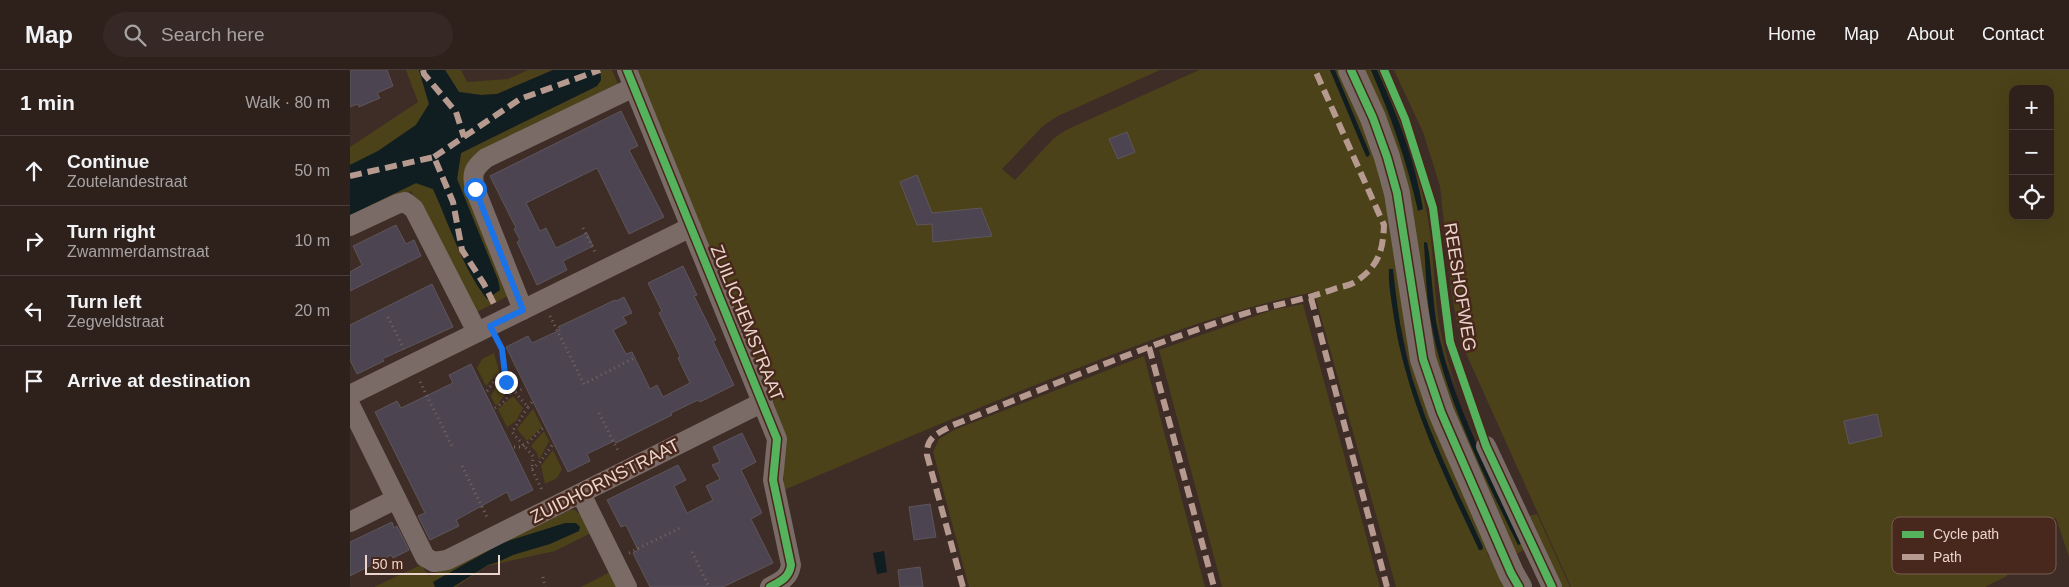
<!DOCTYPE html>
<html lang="en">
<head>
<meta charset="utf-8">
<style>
	:root { --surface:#2e211c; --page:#362925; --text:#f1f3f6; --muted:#a7a3a3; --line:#493e3b }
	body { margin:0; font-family:Arial,sans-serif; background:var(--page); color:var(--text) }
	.controls { position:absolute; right:15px; top:15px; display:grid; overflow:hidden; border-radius:10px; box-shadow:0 5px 20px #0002 }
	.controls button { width:45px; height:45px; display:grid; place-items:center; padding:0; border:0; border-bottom:1px solid var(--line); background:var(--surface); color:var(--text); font:25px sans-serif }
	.scale { position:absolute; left:15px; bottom:12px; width:135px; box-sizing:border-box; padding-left:5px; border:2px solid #ead4cc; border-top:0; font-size:14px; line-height:18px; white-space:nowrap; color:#ead4cc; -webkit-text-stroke:4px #48281c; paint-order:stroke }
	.stop { position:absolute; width:15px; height:15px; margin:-11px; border:4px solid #1a73e8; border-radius:50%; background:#fff }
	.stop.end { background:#1a73e8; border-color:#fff; box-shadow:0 1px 5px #0008 }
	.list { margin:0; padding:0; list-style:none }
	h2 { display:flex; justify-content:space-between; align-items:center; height:65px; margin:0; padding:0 20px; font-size:21px }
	h2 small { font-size:16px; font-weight:400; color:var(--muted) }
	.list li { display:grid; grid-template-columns:32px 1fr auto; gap:15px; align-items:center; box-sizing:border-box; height:70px; padding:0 20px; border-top:1px solid var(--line) }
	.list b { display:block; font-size:19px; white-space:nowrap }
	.list p { margin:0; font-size:16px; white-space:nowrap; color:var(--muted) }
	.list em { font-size:16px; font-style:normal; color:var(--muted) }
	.icon { flex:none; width:28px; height:28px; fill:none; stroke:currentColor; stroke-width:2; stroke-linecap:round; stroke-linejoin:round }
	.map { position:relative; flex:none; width:1719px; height:517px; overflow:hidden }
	header { display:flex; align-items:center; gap:30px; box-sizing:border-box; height:70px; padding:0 25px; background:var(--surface); border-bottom:1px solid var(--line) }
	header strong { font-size:24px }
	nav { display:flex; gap:28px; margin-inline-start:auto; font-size:18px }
	.search { width:350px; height:45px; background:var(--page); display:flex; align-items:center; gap:12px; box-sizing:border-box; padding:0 18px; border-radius:28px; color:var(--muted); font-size:19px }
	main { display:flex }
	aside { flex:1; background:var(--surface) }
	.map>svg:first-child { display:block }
</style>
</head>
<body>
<header>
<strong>Map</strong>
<div class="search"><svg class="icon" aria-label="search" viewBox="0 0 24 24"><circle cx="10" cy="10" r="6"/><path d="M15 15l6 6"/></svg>Search here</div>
<nav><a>Home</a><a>Map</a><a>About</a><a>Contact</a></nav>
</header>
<main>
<aside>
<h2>1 min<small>Walk · 80 m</small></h2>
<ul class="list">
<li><svg class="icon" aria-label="ahead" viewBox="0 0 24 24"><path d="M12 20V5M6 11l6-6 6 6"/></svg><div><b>Continue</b><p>Zoutelandestraat</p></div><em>50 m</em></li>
<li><svg class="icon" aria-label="right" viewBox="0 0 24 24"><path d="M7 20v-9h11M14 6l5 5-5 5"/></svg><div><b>Turn right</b><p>Zwammerdamstraat</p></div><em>10 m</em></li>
<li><svg class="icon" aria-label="left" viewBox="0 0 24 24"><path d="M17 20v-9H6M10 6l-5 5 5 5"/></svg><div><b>Turn left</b><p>Zegveldstraat</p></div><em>20 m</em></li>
<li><svg class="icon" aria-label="arrive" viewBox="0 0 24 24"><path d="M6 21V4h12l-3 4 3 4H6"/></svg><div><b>Arrive at destination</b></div></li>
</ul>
</aside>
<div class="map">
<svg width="1719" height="517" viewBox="0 0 1719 517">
	<rect width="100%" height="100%" fill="#3e2c26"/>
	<g fill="#4c4219" fill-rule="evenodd">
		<polygon points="56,0 69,0 79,34 66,55 28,81 0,95 0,77 68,32"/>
		<polygon points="95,0 111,0 117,12 158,9 178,0 203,0 147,24 131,25 109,22"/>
		<path d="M250,0H262L268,14L122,88L160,225L123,244L61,121L0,151V145L66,113L83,119C100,156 112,197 137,229L150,219L148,210L107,109L111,83L247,16L251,10Z"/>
		<path d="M286,0H810L708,46L693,56L652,99L665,110L703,69L716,60L849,0H991L1017,60L1140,481L1137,482L1139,487L1142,486L1154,517H1046L964,222C888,237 814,265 741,293C638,333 536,377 434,420V366ZM1051,256L1062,307L1075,345L1065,326L1050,263Z"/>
		<path d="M1013,0H1021L1042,51L1055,87L1069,140C1068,130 1068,120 1067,109C1061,74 1041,33 1027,0H1030C1053,52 1072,106 1080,162C1085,199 1084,236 1093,272C1110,344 1147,411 1178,478L1164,485L1090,309ZM1075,172L1077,173L1079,184L1086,250L1096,292L1162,462C1133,398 1098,333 1083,264C1077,235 1076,204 1074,173Z"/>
		<path d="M1044,0H1719V487L1706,448L1647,464L1657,506L1635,517H1221L1110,270L1101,220L1090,116L1073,62ZM1663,19H1700V146H1663Z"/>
		<polygon points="953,234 1030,517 872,517 809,280 922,240"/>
		<polygon points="144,283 149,301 136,316 127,298 132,289"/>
		<polygon points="794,286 855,517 619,517 583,382 589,369 604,360"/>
		<polygon points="151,307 152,314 158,321 146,336 141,326"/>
		<polygon points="163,326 173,338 166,351 157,357 148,339"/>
		<polygon points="183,339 192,357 177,371 167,359"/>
		<polygon points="194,361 199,371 189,390 187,383 181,376"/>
		<polygon points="203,380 212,399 207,408 195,414 191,396"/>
		<polygon points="220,440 225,440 234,448 243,462 205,481 137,496 106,517 24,517 71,495 79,506"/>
		<polygon points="1187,444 1220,517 1211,517 1178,446"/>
		<polygon points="262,501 270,517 231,517"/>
	</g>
	<g fill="#101d21">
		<path d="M69,0H95L109,22L131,25L147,24L203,0H250L251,10L247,16L111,83L107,109L148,210L150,220L137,229C112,197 100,156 83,119L66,113L0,145V95L28,81L66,55L79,34Z"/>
		<polygon points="980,0 985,0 1020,84 1018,87 1016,86"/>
		<path d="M1021,0H1027C1047,44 1065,91 1073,139L1068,141C1057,92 1041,46 1021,0Z"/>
		<path d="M1075,172L1077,173L1079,184C1082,210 1083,237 1088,263C1104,336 1142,405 1173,473L1168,475C1136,410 1095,327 1082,256C1076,229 1076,201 1074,173Z"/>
		<path d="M1039,199H1043C1047,236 1052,273 1062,308C1080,367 1108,422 1133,477L1132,480H1129C1094,405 1057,331 1044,248C1042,233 1038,215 1039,199Z"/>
		<polygon points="215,453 226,453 230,457 229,461 200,474 163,485 148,492 138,495 103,517 85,517 83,512 152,473"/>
		<polygon points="534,481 537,502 527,504 523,483"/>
	</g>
	<g fill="#4c4450" stroke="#5e565b">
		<polygon points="0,0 37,0 43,16 27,23 30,28 9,37 8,34 0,37"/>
		<polygon points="271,41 288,76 279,80 314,147 279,164 247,98 176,133 190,161 196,158 206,178 237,163 243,176 213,191 217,200 187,215 167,172 170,170 164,159 166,158 140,106"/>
		<polygon points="777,62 785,82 768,89 759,69"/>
		<polygon points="567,105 582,143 631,138 642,166 583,172 582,154 567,155 550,112"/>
		<polygon points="46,155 56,174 64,170 71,186 0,221 0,202 12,195 3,176"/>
		<polygon points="333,196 347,225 344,226 366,270 363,271 384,315 350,332 348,330 321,343 322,345 266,373 264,371 237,384 240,391 218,402 156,277 178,266 182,273 210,260 208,257 265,230 266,231 274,227 282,243 273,247 277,253 263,260 276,284 282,282 300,319 307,315 313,327 340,313 328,288 330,286 309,243 312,241 298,213"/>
		<polygon points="82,214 103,257 32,289 34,291 7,304 0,290 0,255"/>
		<polygon points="121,294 183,420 161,431 157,422 106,450 109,456 80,470 68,446 75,443 25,342 47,331 51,338 103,313 99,305"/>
		<polygon points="1527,344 1532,366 1499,374 1494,351"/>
		<polygon points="392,363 406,392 391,400 412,443 401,449 423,493 373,517 300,517 283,483 288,480 276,455 271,457 257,430 328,395 336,410 324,416 337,443 363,430 356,416 370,409 362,395 370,392 363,377"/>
		<polygon points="580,434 586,467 564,470 559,437"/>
		<polygon points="42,452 44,458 47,456 59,480 43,488 41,485 0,506 0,472"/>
		<polygon points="570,497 573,517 550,517 548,500"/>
	</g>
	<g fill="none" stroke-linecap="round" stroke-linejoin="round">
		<g stroke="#736561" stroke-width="3" stroke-dasharray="1 4" stroke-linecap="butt">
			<polyline points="233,158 246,184"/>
			<polyline points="200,246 234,314 284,288"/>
			<polyline points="38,247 54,279"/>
			<polyline points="148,272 155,293 156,312 178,337 162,362 183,386 182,399 193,422"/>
			<polyline points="70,312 103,378"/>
			<polyline points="137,321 150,303 156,301"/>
			<polyline points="166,322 175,318"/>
			<polyline points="178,337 182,332"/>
			<polyline points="145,338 155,331 163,319"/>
			<polyline points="249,343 269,383"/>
			<polyline points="164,377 173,377 194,357"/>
			<polyline points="112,396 138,449"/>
			<polyline points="182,399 190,392 203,374"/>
			<polyline points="342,482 359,517"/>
			<polyline points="279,483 332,457"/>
			<polyline points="193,507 195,517"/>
		</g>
		<g stroke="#7a6b66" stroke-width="20">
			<path d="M277,0L427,369L423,410L441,495C439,508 431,511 420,517"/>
			<polyline points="0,156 47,134 55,132 64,139 127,262"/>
			<path d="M173,240L125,119C121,103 124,98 136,88L284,17"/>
			<polyline points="0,325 341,157"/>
			<polyline points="0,335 75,487 84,492 97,490 413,332"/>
			<polyline points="1136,376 1202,517"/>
			<polyline points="231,424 277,517"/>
			<polyline points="0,452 46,429"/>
		</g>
		<polyline stroke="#7a6b66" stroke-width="26" points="1001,0 1023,48 1037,87 1047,123 1073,289 1091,342 1161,503 1169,517"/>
		<g stroke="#b69a8f" stroke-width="6" stroke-dasharray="12 6" stroke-linecap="butt">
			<polyline points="73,0 74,4 106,42 114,67"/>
			<polyline points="84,87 170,29 250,0"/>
			<polyline points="0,106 84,87 103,132 112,180 134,214 144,234"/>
			<polyline points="961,228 1037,517"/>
			<polyline points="799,277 864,517"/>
			<path d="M613,517L577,385C576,366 589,363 603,355C695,318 787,279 881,248C916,236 952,231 987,218C994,216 1002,215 1008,210C1029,195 1033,180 1034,155L965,0"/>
		</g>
		<g stroke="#48281c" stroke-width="11">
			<g id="cycleway">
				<path d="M277,0L427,369L423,410L441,495C439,508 431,511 420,517"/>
				<polyline points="1001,0 1023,48 1037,87 1047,123 1073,289 1091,342 1161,503 1169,517"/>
				<polyline points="1034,0 1055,49 1083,138 1100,272 1136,376 1202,517"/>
			</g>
		</g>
		<use href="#cycleway" stroke="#56b35d" stroke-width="8"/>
	</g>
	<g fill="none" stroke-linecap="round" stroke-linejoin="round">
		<polyline stroke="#1a73e8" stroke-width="6" points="125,119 173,240 140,256 152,279 156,312"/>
	</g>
	<g text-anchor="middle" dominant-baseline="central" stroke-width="5" stroke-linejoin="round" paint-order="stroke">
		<g font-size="18" fill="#ead4cc" stroke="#48281c">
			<text transform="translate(1110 217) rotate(81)">REESHOFWEG</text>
			<text transform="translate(397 253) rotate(68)">ZUILICHEMSTRAAT</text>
			<text transform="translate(255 411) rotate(-27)">ZUIDHORNSTRAAT</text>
		</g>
	</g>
	<rect x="1542" y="447" width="164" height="57" rx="8" fill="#48281c" stroke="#795c51" stroke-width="1"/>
	<rect x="1552" y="461" width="22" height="7" fill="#56b35d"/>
	<rect x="1552" y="484" width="22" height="6" fill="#b69a8f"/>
	<g font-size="14" fill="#ead4cc">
		<text x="1583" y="469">Cycle path</text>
		<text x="1583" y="492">Path</text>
	</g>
</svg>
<div class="controls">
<button>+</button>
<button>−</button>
<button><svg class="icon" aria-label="locate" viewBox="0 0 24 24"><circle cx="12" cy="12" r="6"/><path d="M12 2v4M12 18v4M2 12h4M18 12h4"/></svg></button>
</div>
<div class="scale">50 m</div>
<div class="stop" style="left:125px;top:119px"></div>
<div class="stop end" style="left:156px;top:312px"></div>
</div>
</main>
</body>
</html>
